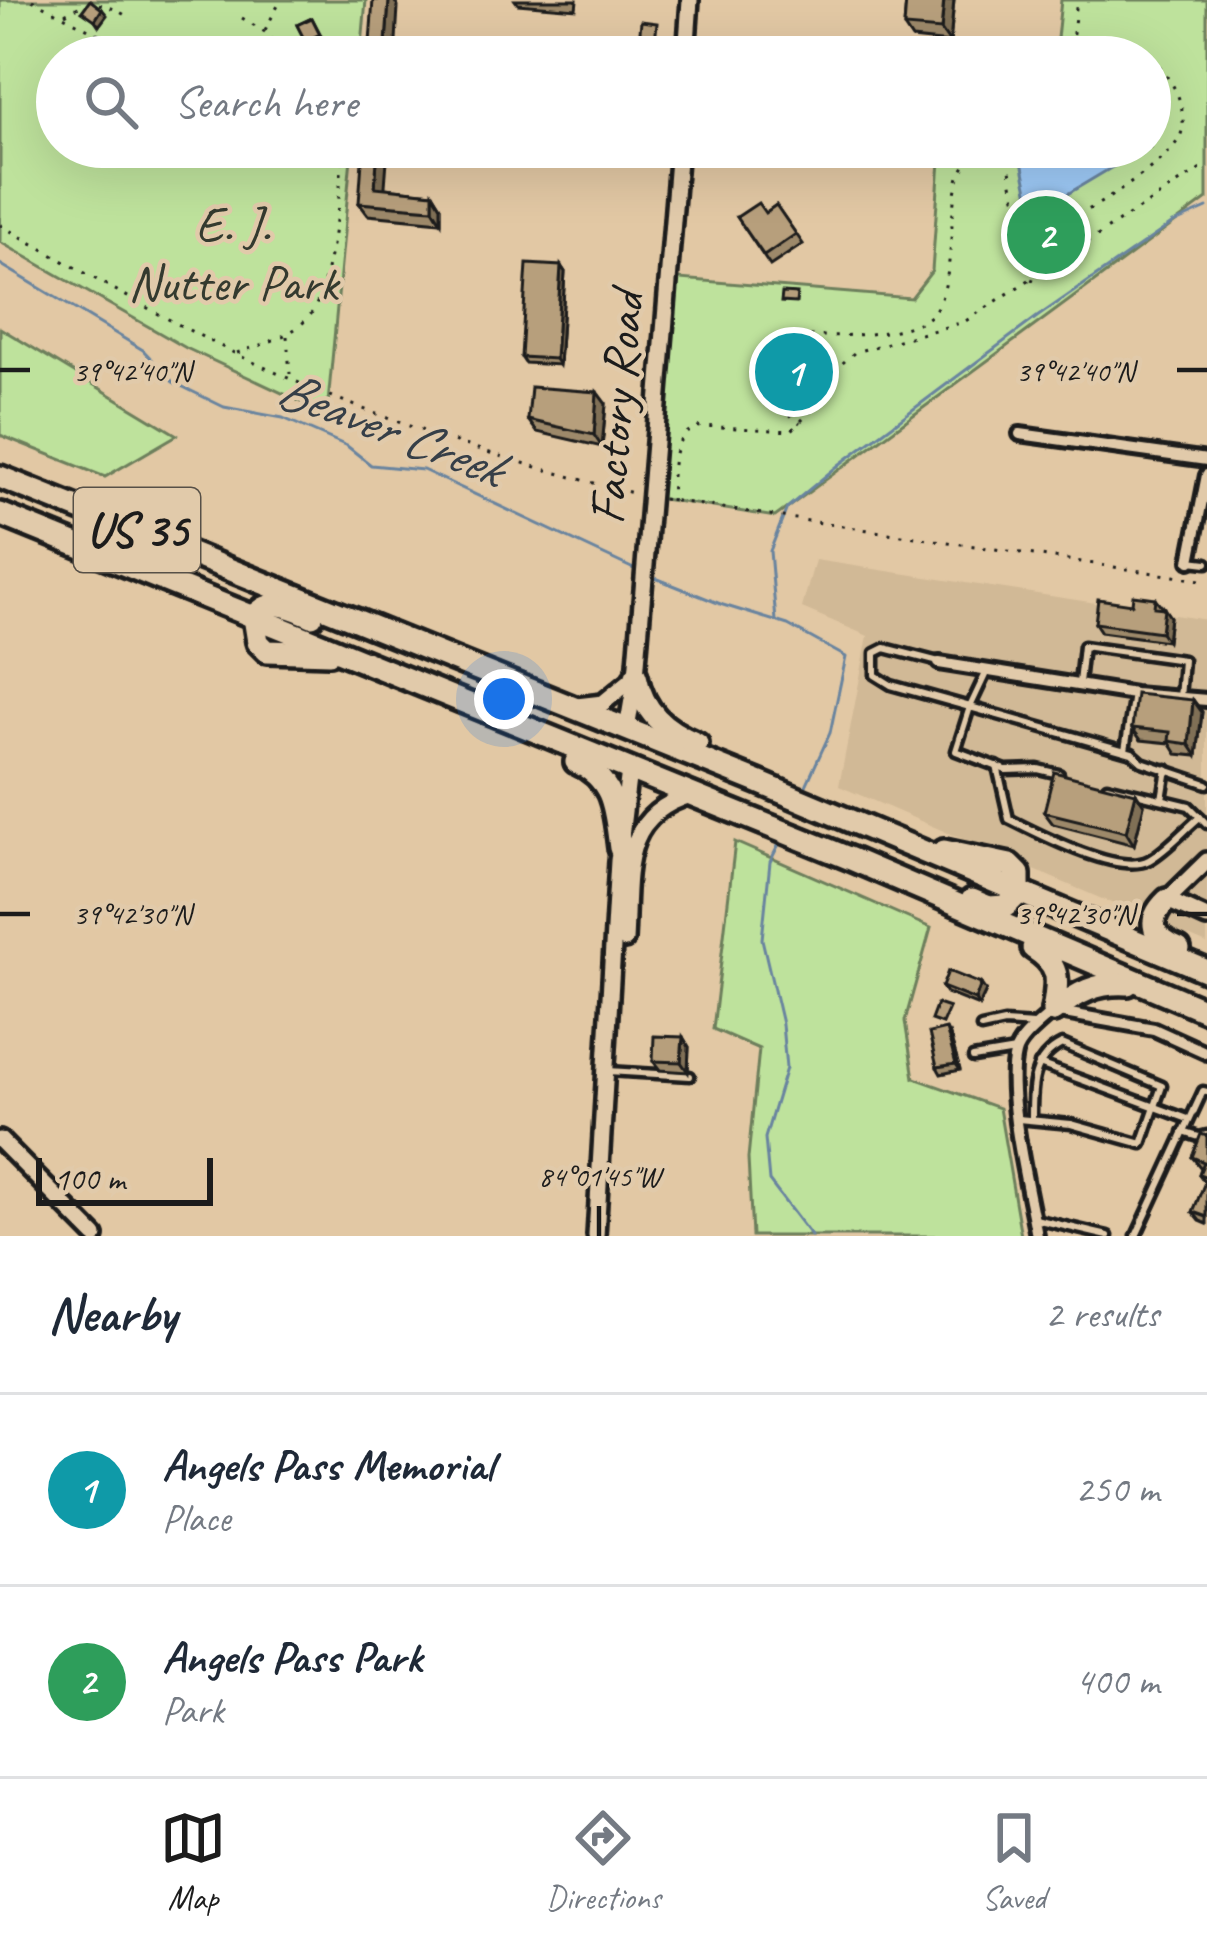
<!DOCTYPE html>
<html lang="en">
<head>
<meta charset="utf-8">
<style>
	:root { --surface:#fff; --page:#f6f6f7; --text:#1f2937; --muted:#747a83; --line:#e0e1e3; --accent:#1c1c1c }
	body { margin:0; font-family:Caveat,sans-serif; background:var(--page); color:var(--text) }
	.scale { position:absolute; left:36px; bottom:30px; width:177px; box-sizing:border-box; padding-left:12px; border:6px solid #1c1c1c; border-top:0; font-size:33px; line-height:42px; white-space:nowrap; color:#1c1c1c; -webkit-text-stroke:9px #e1caaa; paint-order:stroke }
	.you { position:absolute; left:504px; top:699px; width:42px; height:42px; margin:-30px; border:9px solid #fff; border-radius:50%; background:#1a73e8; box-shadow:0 0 0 18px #1a73e833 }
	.badge { display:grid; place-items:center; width:78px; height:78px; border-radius:50%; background:var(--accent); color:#fff; font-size:39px; font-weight:700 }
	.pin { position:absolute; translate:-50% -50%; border:6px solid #fff; box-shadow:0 3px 12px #0006 }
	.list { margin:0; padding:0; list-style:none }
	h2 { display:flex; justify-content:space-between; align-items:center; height:156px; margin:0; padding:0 48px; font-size:51px }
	h2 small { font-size:39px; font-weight:400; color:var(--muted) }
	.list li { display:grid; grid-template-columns:78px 1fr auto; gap:36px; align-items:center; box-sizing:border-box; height:192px; padding:0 48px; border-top:3px solid var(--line) }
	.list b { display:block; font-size:45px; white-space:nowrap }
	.list p { margin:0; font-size:39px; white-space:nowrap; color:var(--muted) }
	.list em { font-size:39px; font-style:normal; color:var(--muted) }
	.icon { flex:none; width:66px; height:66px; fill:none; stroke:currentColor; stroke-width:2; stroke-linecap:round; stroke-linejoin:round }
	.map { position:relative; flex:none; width:1207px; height:1236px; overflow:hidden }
	.search { position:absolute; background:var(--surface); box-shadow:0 12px 48px #0002; left:36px; right:36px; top:36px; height:132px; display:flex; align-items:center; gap:30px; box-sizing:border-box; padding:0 42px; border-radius:66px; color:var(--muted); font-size:45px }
	.sheet { height:540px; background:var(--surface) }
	nav { display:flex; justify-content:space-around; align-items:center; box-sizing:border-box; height:168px; border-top:3px solid var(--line); background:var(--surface); font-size:33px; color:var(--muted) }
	nav a { display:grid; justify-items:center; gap:6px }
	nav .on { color:var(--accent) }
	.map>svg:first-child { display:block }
</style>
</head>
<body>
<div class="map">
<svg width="1207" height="1236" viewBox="0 0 1207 1236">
	<rect width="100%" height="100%" fill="#e2c8a4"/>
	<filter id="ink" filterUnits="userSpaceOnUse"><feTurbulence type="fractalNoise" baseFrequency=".00833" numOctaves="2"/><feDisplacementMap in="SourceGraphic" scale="24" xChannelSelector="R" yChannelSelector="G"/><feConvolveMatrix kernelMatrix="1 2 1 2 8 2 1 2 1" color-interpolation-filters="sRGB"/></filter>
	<g filter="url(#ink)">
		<polygon fill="#d1b996" points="815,560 1207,620 1207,944 839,786 868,636 802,608"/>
		<g fill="#bee29c" stroke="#6d7f5c" stroke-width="3">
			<polygon points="0,0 366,0 361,57 57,57 57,147 352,147 327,414 186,348 0,242"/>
			<polygon points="1061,0 1207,0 1207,199 775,517 650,497 668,278 911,298 932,271 941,147 1150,147 1150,57 1045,57 1056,48"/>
			<polygon points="0,328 177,435 105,477 0,435"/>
			<polygon points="735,842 931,928 905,1021 914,1078 999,1108 1021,1236 752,1236 748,1158 759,1049 713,1029"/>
		</g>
		<polygon fill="#9dc9f6" stroke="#69849f" stroke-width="3" points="1019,147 1146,147 1044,208 1031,205"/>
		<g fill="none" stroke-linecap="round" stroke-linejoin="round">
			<g stroke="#69849f" stroke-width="3">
				<polyline points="0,264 143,350 173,382 224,407 283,418 347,446 371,465 423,470 638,571"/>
				<polyline points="653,577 723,605 788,625 846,657 830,733 804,790"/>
				<polyline points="776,621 770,551 787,508 840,464 1037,317 1173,223 1207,208"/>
				<polyline points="780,842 770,862 762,939 782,1024 786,1068 765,1138 769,1181 811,1236"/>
			</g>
			<g stroke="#1c1c1c" stroke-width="15">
				<g id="lane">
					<polyline points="690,51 732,57"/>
					<polyline points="567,57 582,45 591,45"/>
					<polyline points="1190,561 1207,563"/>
					<polyline points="939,662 885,648 875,653 875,675 891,685 970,707 987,671"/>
					<polyline points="1079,683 1083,646 1183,660 1180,698"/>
					<polyline points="1125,750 1134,694"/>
					<path d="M997,766L1009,819C1039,834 1119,876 1149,860C1167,850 1184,830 1200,817"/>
					<polyline points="1059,774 1038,769 1006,770 956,751 970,707 1132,753 1142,762 1207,784"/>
					<polyline points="1107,786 1189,806 1207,824"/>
					<polyline points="1162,799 1167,769"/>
					<polyline points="981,1028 1004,1023 1034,1025"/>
					<polyline points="973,1058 1015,1051"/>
					<polyline points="1039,1064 1188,1119"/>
					<polyline points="608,1071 690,1076"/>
					<path d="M1018,1119L1071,1124L1142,1144L1162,1086L1062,1044C1031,1059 1032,1088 1032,1119"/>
					<polyline points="1183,1132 1199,1137 1207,1135"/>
					<polyline points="1035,1219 1108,1236"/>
					<polyline points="1136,1236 1203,1091 1207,1092"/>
				</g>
			</g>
			<g stroke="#1c1c1c" stroke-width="20">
				<g id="street">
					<polyline points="1020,434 1207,460"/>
					<polyline points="1190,561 1207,475"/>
					<polyline points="939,663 1134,694 1207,700"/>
					<path d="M1037,1236C1029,1191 1005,1096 1015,1054C1019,1038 1041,1023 1053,1011L1154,1029L1207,1053"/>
				</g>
			</g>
			<g stroke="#1c1c1c" stroke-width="24">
				<g id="secondary">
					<polyline points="686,57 690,0"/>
					<polyline points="577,706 603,703 636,676"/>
					<polyline points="627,729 636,676 679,147"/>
					<polyline points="1207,861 1167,900 1207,918"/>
					<path d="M625,940C629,877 618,816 691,795"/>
					<polyline points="0,1140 95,1236"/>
					<polyline points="596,1236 618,861 629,770"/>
				</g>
			</g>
			<g stroke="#1c1c1c" stroke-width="30">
				<g id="highway">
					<polyline points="0,477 758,782 1207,971"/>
					<polyline points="0,514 851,859 1207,1011"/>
					<path d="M254,617C270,596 291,607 312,616"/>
					<polyline points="254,617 258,642 267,651 329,653"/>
					<path d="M636,676C643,712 664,730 697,744"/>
					<path d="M576,762C615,779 615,811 620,848"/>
					<polyline points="944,851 1010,865 1019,874 1019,893 1006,906 989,907 972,900"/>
					<path d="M1167,900C1145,921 1152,938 1179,949"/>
					<path d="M1033,948C1062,966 1058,980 1053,1011"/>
					<path d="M1053,1011C1078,993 1096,982 1128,984"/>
				</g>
			</g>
			<g stroke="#1c1c1c" stroke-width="3" stroke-dasharray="3 9" stroke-linecap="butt">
				<polyline points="32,0 114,42"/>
				<path d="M65,14C89,0 101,1 125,15"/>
				<polyline points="242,18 265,32 289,57"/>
				<polyline points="265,30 281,0"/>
				<polyline points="1067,57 1071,49 1077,0"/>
				<path d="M1008,147C1010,169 1012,213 1033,225C1058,239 1168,163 1180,137C1187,120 1181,99 1172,84C1165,74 1159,63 1148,56C1133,47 1110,47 1095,57"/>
				<path d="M0,225C77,268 153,313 232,352C359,414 500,460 637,494"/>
				<polyline points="1032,281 1036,271 1030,247 1034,228"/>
				<polyline points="287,336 290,374"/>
				<path d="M774,337C817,334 885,341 924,320C959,301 946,212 959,177C964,165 973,156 982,147"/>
				<polyline points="812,338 822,345 835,367"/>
				<path d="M237,353C262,344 295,336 311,314C330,288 343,181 342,147"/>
				<polyline points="771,370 788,371 800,360 808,362 813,373 810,380 801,384 790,379 788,371"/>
				<polyline points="768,405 783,409 800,423"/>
				<polyline points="663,499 1207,581"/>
				<path d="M671,501C673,473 668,434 701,426L791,431L811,411L836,369L855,352L964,322L1207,165"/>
			</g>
			<use href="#lane" stroke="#e1caaa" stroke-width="6"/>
			<use href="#street" stroke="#e1caaa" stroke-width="10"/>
			<use href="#secondary" stroke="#e1caaa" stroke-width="15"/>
			<use href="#highway" stroke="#e1caaa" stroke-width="21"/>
		</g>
		<g fill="#9d896a" stroke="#1c1c1c" stroke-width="3">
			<polygon points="515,0 577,0 576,9 518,4"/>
			<polygon points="906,0 954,0 950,43 912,39 904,27"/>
			<polygon points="312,18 322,37 307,44 297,25"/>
			<polygon points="385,188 433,193 441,206 441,222 368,215 359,203"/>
			<polygon points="776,205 803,244 770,266 737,217 765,213"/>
			<polygon points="561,266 565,272 559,365 525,363 521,357"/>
			<polygon points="606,404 602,447 537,432 528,420"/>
			<polygon points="1155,598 1170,617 1167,641 1101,632 1095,623 1132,604"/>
			<polygon points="1193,700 1202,712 1197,756 1177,754 1170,743 1141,740 1132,728"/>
			<polygon points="1144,805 1134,845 1053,824 1044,812"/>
			<polygon points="942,987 986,991 979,1006 946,993"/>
			<polygon points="950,1036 960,1070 941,1074 937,1067"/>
			<polygon points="683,1037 689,1047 688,1072 660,1070 653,1061"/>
			<polygon points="1207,1136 1207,1224 1200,1221 1193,1212 1205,1183 1199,1174 1201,1168 1192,1157"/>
		</g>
		<g fill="#806f56" stroke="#1c1c1c" stroke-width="3">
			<polygon points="389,0 394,0 398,7 395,57 385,57"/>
			<polygon points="944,0 954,0 950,43 941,30"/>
			<polygon points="102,9 107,15 99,26 95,20"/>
			<polygon points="378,147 388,147 384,199 375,187"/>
			<polygon points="433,193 441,206 441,222 433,209"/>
			<polygon points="561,266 565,272 559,365 555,359"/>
			<polygon points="597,392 606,404 602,447 594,435"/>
			<polygon points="1164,608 1170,617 1167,641 1161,632"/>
			<polygon points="1193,700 1202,712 1197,756 1189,744"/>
			<polygon points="1136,793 1144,805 1134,845 1126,832"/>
			<polygon points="981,984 986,991 979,1006 975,1000"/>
			<polygon points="946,1029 950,1036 960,1070 956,1064"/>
			<polygon points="683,1037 689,1047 688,1072 681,1062"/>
		</g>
		<g fill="#b79f7b" stroke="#1c1c1c" stroke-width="3">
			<polygon points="90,0 102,9 95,20 82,11"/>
			<polygon points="373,0 389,0 385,57 369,57"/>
			<polygon points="906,0 944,0 941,30 904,27"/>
			<polygon points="312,18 320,34 305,41 297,25"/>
			<polygon points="641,21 657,23 655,43 639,42"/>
			<polygon points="246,45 273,48 272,57 244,57"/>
			<polygon points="363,147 378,147 375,187 433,193 433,209 359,203"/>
			<polygon points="758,203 765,213 776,205 796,234 764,256 737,217"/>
			<polygon points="527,264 561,266 555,359 521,357"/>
			<polygon points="782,293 797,294 796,303 781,302"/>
			<polygon points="531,387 597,392 594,435 528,420"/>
			<polygon points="1133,595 1155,598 1154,607 1164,608 1161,632 1095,623 1098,599 1132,604"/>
			<polygon points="1136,694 1193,700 1189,744 1169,741 1170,732 1132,728"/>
			<polygon points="1054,772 1136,793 1126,832 1044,812"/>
			<polygon points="948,971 981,984 975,1000 942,987"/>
			<polygon points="937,1004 949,1008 942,1024 931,1020"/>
			<polygon points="946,1029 956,1064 937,1067 929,1033"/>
			<polygon points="654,1036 683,1037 681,1062 653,1061"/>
			<polygon points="1201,1134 1207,1136 1207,1217 1193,1212 1207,1177 1199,1174 1204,1162 1192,1157"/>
		</g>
	</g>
	<path fill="none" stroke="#1c1c1c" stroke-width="4.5" d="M0,370H30M1177,370H1207M0,914H30M1177,914H1207M599,1206V1236"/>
	<g text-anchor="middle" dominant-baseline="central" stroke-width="9" stroke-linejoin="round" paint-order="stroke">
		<rect fill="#e1caaa" stroke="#575047" stroke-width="3" x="74" y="488" width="126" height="84" rx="9"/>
		<g font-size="48" font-weight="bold" fill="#1c1c1c">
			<text x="137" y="530">US 35</text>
		</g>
		<g font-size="51" fill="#343a2f" stroke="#e1caaa">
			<text x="233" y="224">E. J.<tspan x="233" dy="59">Nutter Park</tspan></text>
		</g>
		<g font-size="51" fill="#1c1c1c" stroke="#e1caaa">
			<text transform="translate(616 408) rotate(-85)">Factory Road</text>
		</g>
		<g font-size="54" font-style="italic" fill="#363f48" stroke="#e1caaa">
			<text transform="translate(390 428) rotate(21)">Beaver Creek</text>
		</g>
	</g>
	<g font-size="30" text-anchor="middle" fill="#1c1c1c" stroke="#e1caaa" stroke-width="9" stroke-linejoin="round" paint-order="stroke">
		<text x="132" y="381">39°42'40"N</text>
		<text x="1075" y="381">39°42'40"N</text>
		<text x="132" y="924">39°42'30"N</text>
		<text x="1075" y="924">39°42'30"N</text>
		<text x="599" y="1186">84°01'45"W</text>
	</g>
</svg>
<div class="scale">100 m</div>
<div class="you"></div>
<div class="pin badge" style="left:794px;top:372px;background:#0f9aa8">1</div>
<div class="pin badge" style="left:1046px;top:235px;background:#2e9e5b">2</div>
<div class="search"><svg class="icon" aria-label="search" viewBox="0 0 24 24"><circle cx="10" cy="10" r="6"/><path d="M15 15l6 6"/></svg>Search here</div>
</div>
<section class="sheet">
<h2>Nearby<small>2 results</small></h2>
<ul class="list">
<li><span class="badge" style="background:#0f9aa8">1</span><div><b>Angels Pass Memorial</b><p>Place</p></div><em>250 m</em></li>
<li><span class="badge" style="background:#2e9e5b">2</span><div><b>Angels Pass Park</b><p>Park</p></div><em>400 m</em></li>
</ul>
</section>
<nav>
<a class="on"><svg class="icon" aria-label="map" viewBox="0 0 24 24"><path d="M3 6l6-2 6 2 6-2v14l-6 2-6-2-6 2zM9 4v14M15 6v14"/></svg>Map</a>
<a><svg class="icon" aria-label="directions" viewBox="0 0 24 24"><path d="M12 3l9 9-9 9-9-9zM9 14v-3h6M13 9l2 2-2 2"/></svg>Directions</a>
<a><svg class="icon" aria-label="saved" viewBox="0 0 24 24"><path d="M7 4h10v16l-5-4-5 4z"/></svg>Saved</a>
</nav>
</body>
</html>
